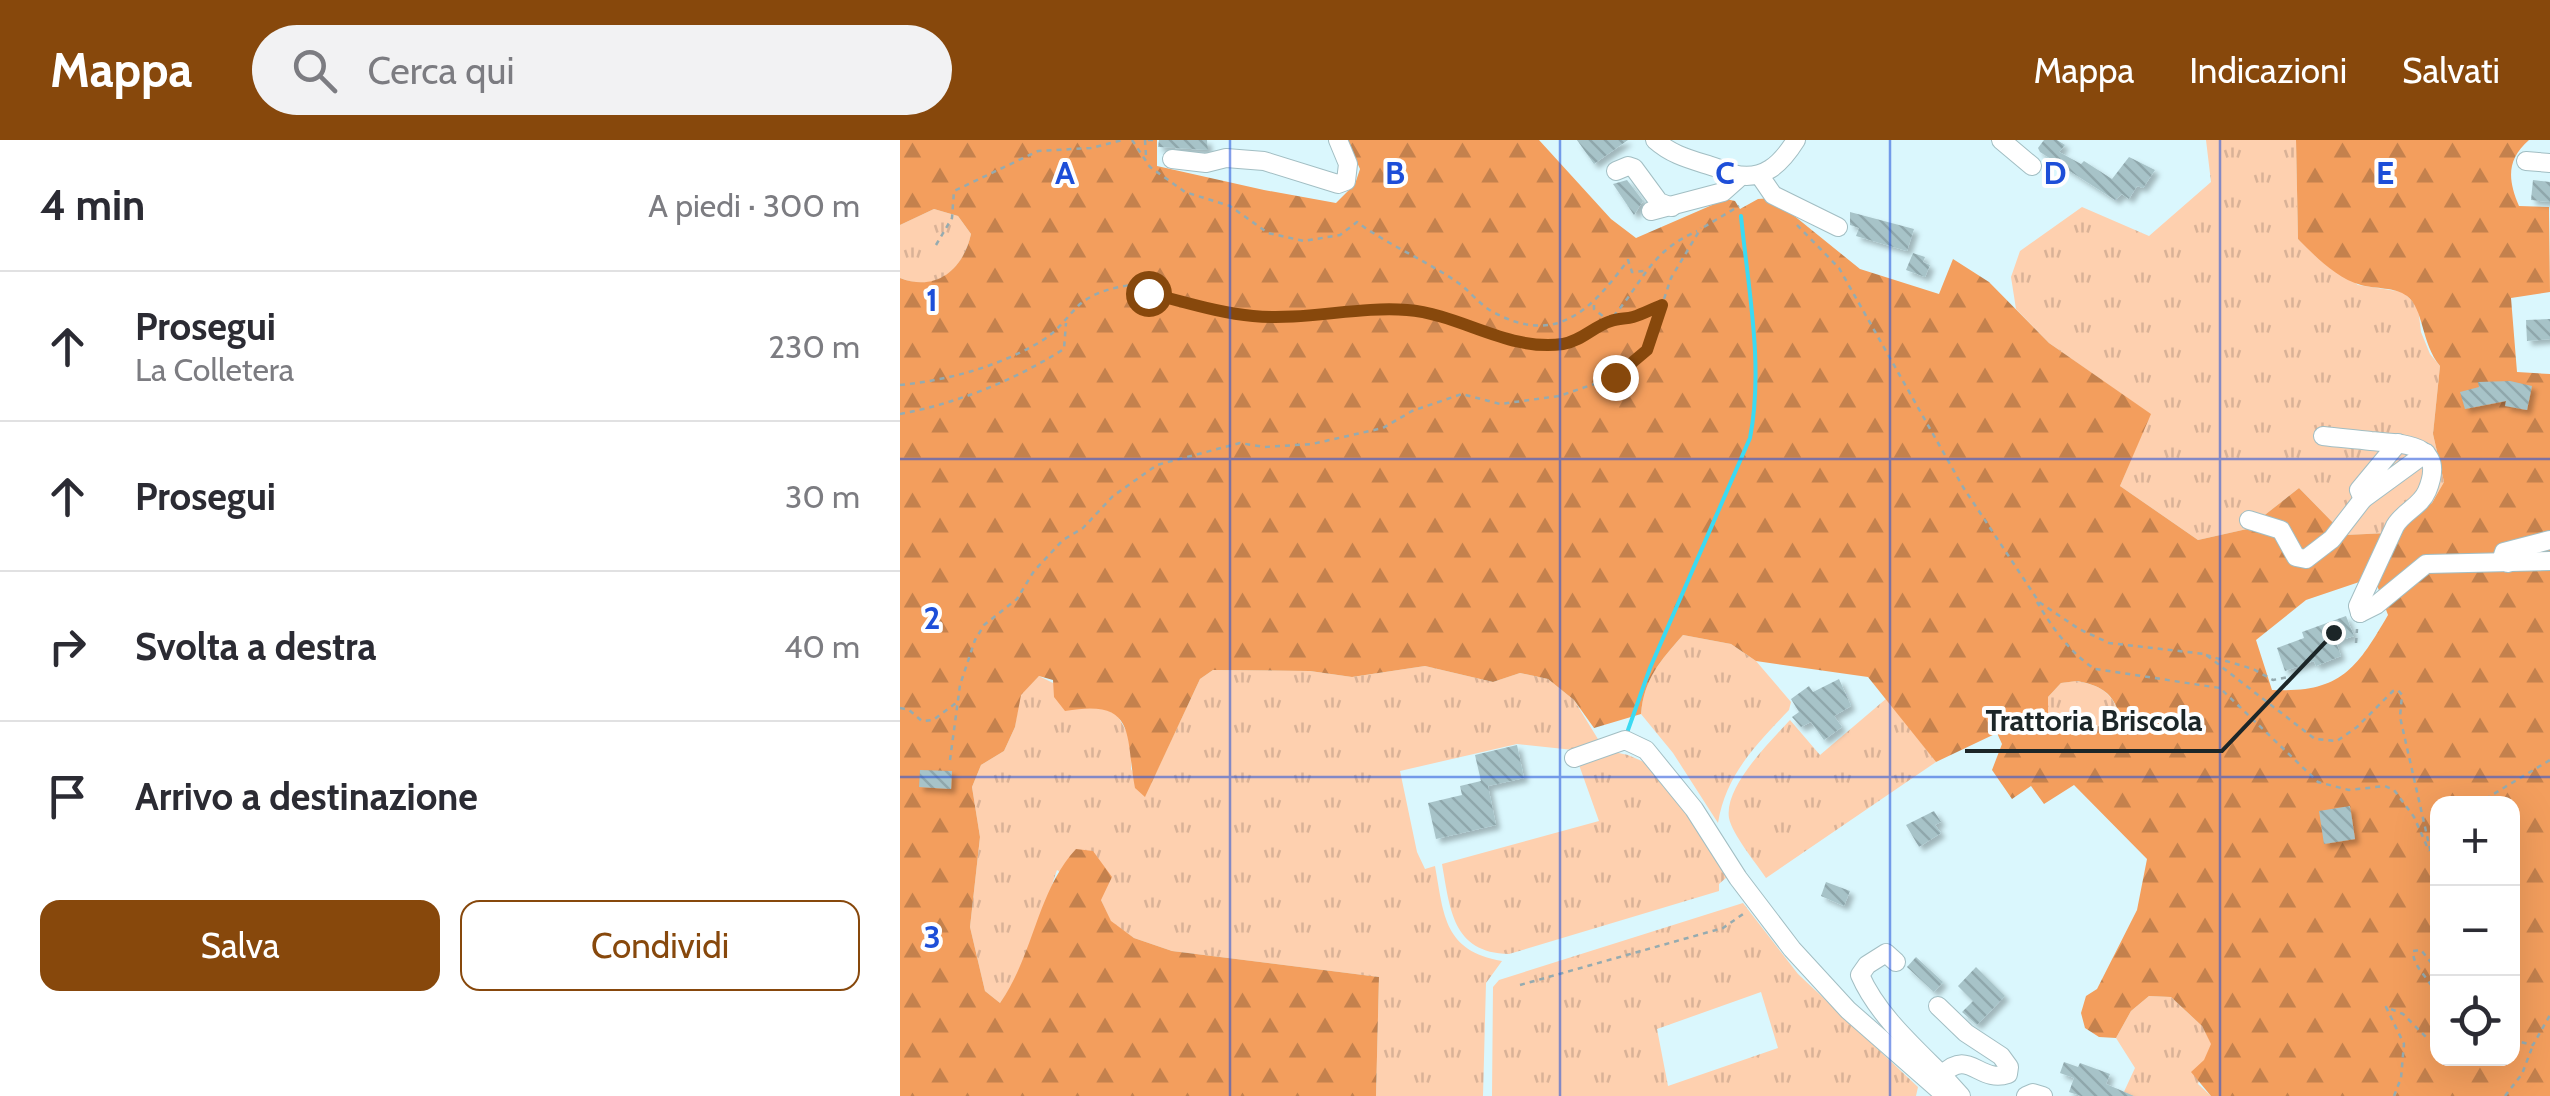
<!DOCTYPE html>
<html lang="it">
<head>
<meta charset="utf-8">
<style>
	:root { --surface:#fff; --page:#f2f2f3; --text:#2b2b33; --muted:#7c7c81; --line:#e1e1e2; --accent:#87480c }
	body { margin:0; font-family:Cabin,sans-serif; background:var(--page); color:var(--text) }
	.controls { position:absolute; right:30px; bottom:30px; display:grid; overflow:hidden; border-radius:20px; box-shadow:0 10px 40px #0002 }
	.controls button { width:90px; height:90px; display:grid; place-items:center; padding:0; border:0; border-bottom:2px solid var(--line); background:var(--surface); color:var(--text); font:50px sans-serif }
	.stop { position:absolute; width:30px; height:30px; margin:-22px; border:8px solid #87480c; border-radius:50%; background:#fff }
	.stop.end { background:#87480c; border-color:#fff; box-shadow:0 2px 10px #0008 }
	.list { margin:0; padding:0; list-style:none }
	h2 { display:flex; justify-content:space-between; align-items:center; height:130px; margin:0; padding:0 40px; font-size:42px }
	h2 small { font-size:32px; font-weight:400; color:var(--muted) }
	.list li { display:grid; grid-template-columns:65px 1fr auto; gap:30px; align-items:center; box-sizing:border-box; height:150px; padding:0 40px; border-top:2px solid var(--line) }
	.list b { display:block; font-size:38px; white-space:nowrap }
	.list p { margin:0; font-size:32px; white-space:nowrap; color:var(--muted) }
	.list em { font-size:32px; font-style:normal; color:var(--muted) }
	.actions { display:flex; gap:20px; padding:30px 40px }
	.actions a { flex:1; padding:22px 0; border:2px solid var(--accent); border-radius:20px; text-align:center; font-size:35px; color:var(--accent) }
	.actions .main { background:var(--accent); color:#fff }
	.icon { flex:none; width:55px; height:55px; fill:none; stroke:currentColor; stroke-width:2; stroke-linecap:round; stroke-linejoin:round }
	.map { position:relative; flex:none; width:1650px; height:956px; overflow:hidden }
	header { display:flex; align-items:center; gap:60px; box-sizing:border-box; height:140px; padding:0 50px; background:var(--accent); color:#fff }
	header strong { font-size:48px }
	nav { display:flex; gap:55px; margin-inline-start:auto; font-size:35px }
	.search { width:700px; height:90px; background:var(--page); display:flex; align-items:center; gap:25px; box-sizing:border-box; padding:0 35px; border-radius:55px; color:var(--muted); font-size:38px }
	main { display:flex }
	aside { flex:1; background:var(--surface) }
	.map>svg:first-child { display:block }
</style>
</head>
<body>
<header>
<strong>Mappa</strong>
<div class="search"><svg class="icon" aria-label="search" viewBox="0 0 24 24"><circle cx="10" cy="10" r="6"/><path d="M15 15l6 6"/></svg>Cerca qui</div>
<nav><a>Mappa</a><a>Indicazioni</a><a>Salvati</a></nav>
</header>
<main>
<aside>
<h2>4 min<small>A piedi · 300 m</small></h2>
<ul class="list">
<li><svg class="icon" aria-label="ahead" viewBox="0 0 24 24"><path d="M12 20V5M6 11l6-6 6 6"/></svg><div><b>Prosegui</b><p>La Colletera</p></div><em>230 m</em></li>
<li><svg class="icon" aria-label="ahead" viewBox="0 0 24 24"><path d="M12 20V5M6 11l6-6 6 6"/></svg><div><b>Prosegui</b></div><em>30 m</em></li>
<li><svg class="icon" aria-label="right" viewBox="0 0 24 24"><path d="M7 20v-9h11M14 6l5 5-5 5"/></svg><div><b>Svolta a destra</b></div><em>40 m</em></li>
<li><svg class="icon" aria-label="arrive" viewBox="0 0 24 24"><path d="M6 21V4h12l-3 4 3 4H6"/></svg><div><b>Arrivo a destinazione</b></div></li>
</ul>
<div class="actions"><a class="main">Salva</a><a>Condividi</a></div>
</aside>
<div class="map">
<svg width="1650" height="956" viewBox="0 0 1650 956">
	<defs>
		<pattern id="grass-tufts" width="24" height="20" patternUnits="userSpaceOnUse" patternTransform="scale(2.5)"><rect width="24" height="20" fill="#fed0af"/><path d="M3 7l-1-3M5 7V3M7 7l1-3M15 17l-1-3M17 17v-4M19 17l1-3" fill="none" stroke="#d9b297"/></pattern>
		<pattern id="forest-firs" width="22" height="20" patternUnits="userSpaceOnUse" patternTransform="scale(2.5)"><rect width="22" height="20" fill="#f39e5d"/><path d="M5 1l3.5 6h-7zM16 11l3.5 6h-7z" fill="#c4814d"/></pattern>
		<pattern id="building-back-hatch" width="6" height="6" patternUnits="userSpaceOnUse" patternTransform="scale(2.5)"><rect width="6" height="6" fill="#a7c3c8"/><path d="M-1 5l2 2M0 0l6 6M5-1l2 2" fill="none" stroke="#8fa7ac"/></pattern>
		<filter id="shadow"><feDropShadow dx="4.5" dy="4.5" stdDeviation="2.5" flood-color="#0004"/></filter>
	</defs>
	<rect width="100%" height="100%" fill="#daf7fd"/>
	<g fill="url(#grass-tufts)" fill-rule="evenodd">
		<polygon points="1306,0 1396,0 1398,99 1458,145 1503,152 1518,167 1521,192 1530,214 1540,226 1533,294 1544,342 1532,363 1488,393 1445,395 1399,348 1347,389 1298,400 1220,346 1250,274 1149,203 1116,169 1111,137 1120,111 1182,67 1249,96 1311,42"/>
		<path d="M34,69L58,76L71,94C63,130 36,153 0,138V85Z"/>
		<path d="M783,495L831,504L856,521L891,562L889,570C856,605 826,634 818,683L773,613L741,574C744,539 760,521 783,495Z"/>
		<path d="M525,526L593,542L620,533L648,539L674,560L701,604L683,611L617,604L500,631L517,712L525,729L535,726C544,776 544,811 602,821L586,843L583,956H476L479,837L272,811L234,798L211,782L201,760L157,730C141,776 128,824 100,863L85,851L70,787L80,697L72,647L81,625L104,611L115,587L120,555L139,536L217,575L232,601L231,629L245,656L300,539L313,530L410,531L452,537Z"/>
		<path d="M1176,541C1196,545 1209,549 1217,569L1208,582L1176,596L1161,591L1147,575L1148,557L1161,543Z"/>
		<path d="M987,558L1036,622L866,738C856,723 832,694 829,678C824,646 871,601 890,580L920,615Z"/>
		<path d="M709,611L728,615L753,626L828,730L827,737L819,744V751L609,814C552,813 550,768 542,724L699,681L678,622Z"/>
		<path d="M843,763L898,834L1018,947L1016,956H592L593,847L599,840ZM861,852L878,908L768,946L757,889Z"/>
		<polygon points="1249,856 1271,857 1302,886 1312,905 1298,944 1311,956 1222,956 1235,928 1216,898 1231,871"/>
	</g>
	<path fill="url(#forest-firs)" fill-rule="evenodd" d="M0,0H257V26L364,50L436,63L455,44L460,29L447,0H639L711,79L736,98L826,59L835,61L840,69L858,59L872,58L960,129L1039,154L1053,119L1089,142L1149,203L1251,274L1220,346L1298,400L1347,389L1399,348L1445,395L1488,393L1532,363L1544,342L1533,294L1540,226C1521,203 1524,169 1507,156C1495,147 1476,149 1461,145C1436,138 1416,117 1398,99L1396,0H1629C1606,20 1608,40 1619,66L1649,67L1650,152L1611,158L1617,232L1650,234V956H1311L1291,932L1304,920L1311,904L1302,886L1271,857L1249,856L1231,871L1216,898L1199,897L1185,888L1181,873L1186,856L1197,849L1237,770L1247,719L1174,645L1144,664L1131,646L1112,659L1092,630L1102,604L1097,593L1036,622L968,537L856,521L831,504L783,495C760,521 744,539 741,574L694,588L674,560L648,539L620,533L593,542L525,526L452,537L410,531L313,530L300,539L245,657L235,648C225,596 238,558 165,571L154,557L153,540L139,536L121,555L115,587L104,611L81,625L72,647L80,697L70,787L85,851L100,863C134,815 137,751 176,709L193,711L212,737L201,760L211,781L234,798L272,811L479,837L476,956H0V138C36,152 63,130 71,94L58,76L34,69L0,85ZM1474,437L1488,475C1456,530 1440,553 1372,550L1356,500L1406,460ZM1177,541C1196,545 1209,549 1217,568L1208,582L1176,596L1161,591L1148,575V557L1161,543ZM1538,664H1612V918H1538Z"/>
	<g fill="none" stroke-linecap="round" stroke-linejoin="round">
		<path stroke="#3bdaf2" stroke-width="4" d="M728,590L750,528L850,298C864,226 848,148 841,76"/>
	</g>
	<g fill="url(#building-back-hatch)" filter="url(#shadow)">
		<polygon points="259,0 307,0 308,10 258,7"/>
		<polygon points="677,0 728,0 694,24"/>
		<polygon points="1144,0 1157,0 1165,5 1159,12 1181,24 1184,21 1212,39 1229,17 1255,30 1243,48 1237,46 1229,59 1222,54 1215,60 1140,12 1138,8"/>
		<polygon points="727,40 743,61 734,75 713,44"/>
		<polygon points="1633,40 1650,42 1650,62 1631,60"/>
		<polygon points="950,72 1014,89 1007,111 956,96 959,88 950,85"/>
		<polygon points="1013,113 1025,117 1023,122 1030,125 1025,137 1006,130"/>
		<polygon points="1650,179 1650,199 1627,201 1626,180"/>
		<polygon points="1610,241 1632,246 1627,270 1605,266 1606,261 1565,269 1560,252 1579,247 1578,242"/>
		<polygon points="1446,476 1454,496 1436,502 1441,516 1416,526 1414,521 1385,531 1377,508 1404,498 1402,492"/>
		<polygon points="939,539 951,566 934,576 942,587 924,600 911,582 901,587 892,577 899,572 891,559 909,546 913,552"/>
		<polygon points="617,605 624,638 588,646 596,685 536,699 528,663 562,655 560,646 581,641 575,615"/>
		<polygon points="20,630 52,631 51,649 19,647"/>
		<polygon points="1450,666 1455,699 1424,704 1419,671"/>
		<polygon points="1034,671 1041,682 1035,685 1041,693 1019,707 1006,685"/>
		<polygon points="926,742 950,751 944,766 921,756"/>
		<polygon points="1016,817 1043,842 1034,852 1007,827"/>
		<polygon points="1076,827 1105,856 1077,885 1062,872 1073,861 1058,846"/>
		<polygon points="1164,922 1178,927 1180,923 1210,934 1206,944 1234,956 1181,956 1169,952 1174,938 1160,933"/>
	</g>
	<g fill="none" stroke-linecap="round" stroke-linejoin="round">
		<g stroke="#a2bec3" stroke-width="20">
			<g id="minor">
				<path d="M755,0C772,15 789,19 811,26C819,28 825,32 833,34C863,42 881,24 896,0"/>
				<polyline points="1101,0 1132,26"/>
				<polyline points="272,19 306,23 326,18 364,21 438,44 446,41 448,24 438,0"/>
				<polyline points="1626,21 1650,23"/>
				<polyline points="716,31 728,26 734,28 759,62 772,67"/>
				<polyline points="860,36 873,55 938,87"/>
				<polyline points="751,71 823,52 841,36"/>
				<path d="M1423,296C1439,298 1455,299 1471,301C1504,304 1547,303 1527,351C1521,366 1503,372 1495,386L1458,466L1460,473"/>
				<polyline points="1498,303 1459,350 1463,359 1526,313"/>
				<polyline points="1349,380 1381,390 1396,417 1406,419 1432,399 1463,359"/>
				<polyline points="1608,423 1602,418 1604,412 1650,400"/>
				<polyline points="1460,473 1476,465 1526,424 1650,421"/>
				<polyline points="674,618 725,600 746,610 794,669 838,738 892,809 948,870 1046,956"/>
				<path d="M996,822L986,813L967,825L960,835C977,874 1013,906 1042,935"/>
				<path d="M1038,866L1066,893L1101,916L1109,927L1108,934C1079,944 1069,907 1042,935L1061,956"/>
				<polyline points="1126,956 1133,953 1143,956"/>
			</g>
		</g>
		<g stroke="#95abb0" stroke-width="2.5" stroke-dasharray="5 5" stroke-linecap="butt">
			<path d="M232,0L250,27L285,52L330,66L368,93L404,101L440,95L457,82C488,105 525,120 557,142C570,151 580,165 593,172C657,207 692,169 728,120L732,132L744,131"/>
			<polyline points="245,0 246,16"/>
			<polyline points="248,0 257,0"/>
			<polyline points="897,85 939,128 1063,347 1139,462 1179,489 1209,503 1305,514 1415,599 1437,601 1457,587 1493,551 1498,550 1502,555 1500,577 1535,731 1532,738 1538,772"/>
			<polyline points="804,87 839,66"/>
			<polyline points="36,105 52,78 54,51 138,11 191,8 223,0"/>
			<polyline points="694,165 694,169 709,181 736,177 760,166"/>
			<path d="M0,245C49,240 97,227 140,202C157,192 166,178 179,165C195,151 216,147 237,144L248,153C282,161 318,173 352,176C409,182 473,161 527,172C580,183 635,224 689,195C725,176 736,136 765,111C774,103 786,96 797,91"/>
			<path d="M0,274C58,263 113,241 164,209L166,183"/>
			<path d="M1137,462C1151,486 1171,514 1195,529L1320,548L1418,642L1449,650L1485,646L1494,650L1514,677L1529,711"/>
			<polyline points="1456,503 1457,489"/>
			<polyline points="1306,515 1353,529 1373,540 1388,537"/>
			<polyline points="0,568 9,570 22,581 33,580 56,563"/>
			<polyline points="50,620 60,545 75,500 84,485 117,459 134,431 163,400 183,388 213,356 257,325 340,303 364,307 412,304 483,288 512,271 562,254 600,264 659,256 715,237 747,210 771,138 801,88"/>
			<polyline points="1577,664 1650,620"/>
			<path d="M1538,831L1521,810L1513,811C1513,829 1530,837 1535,854C1537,862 1536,871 1538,879"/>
			<polyline points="620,845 823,788 846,772"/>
			<polyline points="1612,900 1633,905 1650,875"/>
			<polyline points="1494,956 1501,938 1504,904 1486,867 1503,874 1526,897 1538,899"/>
			<polyline points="1605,956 1622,934 1633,905"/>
		</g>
		<use href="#minor" stroke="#fff" stroke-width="18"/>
	</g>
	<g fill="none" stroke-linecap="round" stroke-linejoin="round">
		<path stroke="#87480c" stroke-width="12" d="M248,153C282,161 318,173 353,176C404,181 458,166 507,170C561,174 608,212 663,204C682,201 694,186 711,181C718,178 726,179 733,177C743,174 752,169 762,165L747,210L715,237"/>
	</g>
	<path fill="none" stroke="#1d4ed8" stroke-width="2.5" stroke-opacity="0.55" d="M330,0V956M660,0V956M990,0V956M1320,0V956M0,319H1650M0,637H1650"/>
	<g font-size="32" text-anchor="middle" font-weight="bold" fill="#1d4ed8" stroke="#fefefe" stroke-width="8" stroke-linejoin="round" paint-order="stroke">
		<text x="165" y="44">A</text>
		<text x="495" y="44">B</text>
		<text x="825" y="44">C</text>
		<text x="1155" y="44">D</text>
		<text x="1485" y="44">E</text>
		<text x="32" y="171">1</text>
		<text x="32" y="489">2</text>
		<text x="32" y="808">3</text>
	</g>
	<path fill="none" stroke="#1c2628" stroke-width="4" d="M1434 493L1322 611H1065"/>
	<circle fill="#1c2628" stroke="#fefefe" stroke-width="4" cx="1434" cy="493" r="10"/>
	<g font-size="30" text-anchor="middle" font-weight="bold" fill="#1c2628" stroke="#fefefe" stroke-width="8" stroke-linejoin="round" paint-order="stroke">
		<text x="1194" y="591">Trattoria Briscola</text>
	</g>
</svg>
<div class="controls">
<button>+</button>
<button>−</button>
<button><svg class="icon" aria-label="locate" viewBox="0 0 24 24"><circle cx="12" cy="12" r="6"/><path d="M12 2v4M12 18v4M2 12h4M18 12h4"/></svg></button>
</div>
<div class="stop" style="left:248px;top:153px"></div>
<div class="stop end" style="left:715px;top:237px"></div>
</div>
</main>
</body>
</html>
